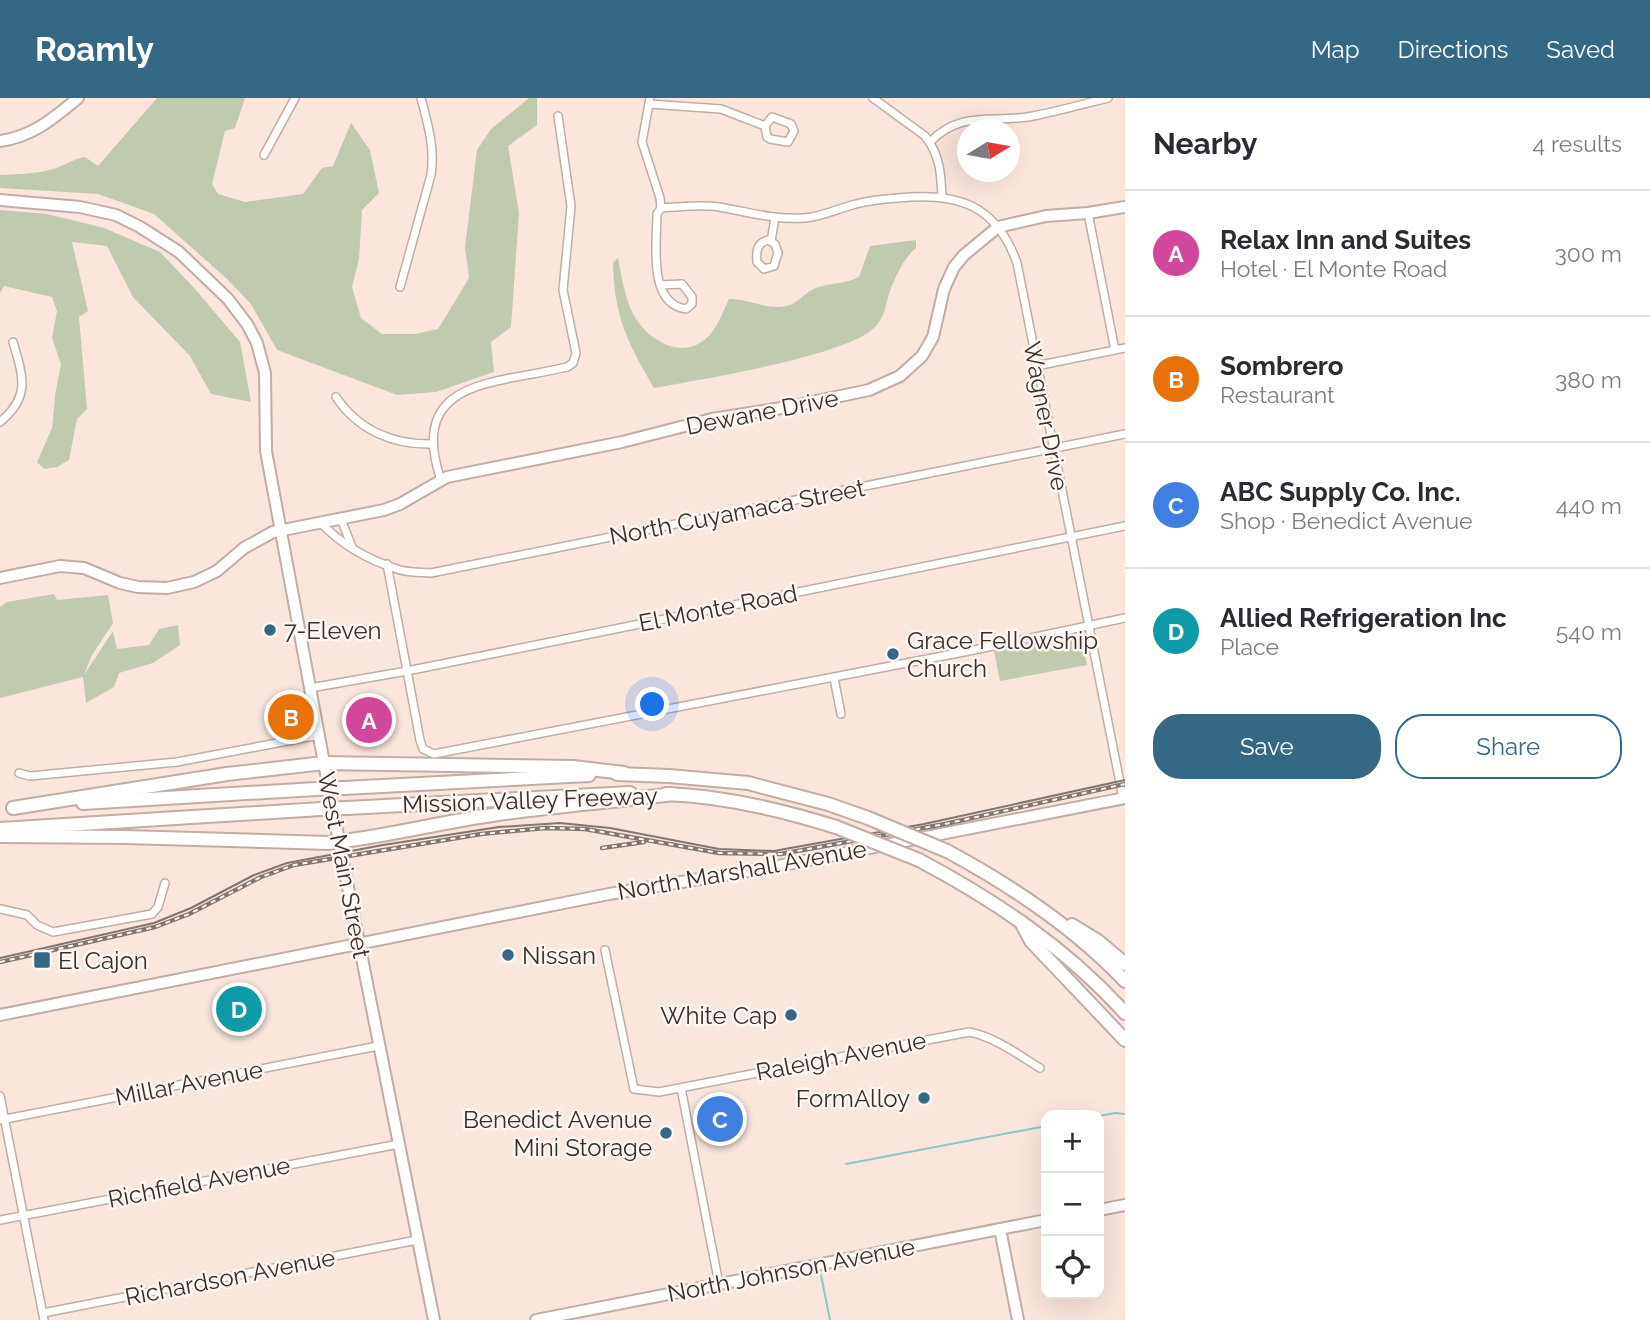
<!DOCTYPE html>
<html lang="en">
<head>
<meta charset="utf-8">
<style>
	:root { --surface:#fff; --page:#f2f2f3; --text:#2b2b33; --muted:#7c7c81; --line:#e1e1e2; --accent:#356885 }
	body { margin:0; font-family:Raleway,sans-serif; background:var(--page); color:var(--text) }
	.controls { position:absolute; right:21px; bottom:21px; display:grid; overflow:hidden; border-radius:14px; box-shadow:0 7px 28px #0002 }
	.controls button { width:63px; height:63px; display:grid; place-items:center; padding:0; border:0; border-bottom:2px solid var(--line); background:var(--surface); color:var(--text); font:35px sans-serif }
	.compass { position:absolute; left:957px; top:21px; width:63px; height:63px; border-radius:50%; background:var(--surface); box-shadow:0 7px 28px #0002; rotate:79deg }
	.you { position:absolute; left:653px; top:607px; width:24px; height:24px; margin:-18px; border:5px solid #fff; border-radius:50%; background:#1a73e8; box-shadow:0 0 0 10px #1a73e833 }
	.badge { display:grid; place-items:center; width:46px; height:46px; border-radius:50%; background:var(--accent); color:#fff; font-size:23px; font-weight:700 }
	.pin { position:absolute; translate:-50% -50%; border:4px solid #fff; box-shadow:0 2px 7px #0006 }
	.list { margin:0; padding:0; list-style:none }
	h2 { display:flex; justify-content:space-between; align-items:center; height:91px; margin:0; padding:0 28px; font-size:30px }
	h2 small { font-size:23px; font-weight:400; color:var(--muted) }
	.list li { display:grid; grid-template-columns:46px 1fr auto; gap:21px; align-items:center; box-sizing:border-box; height:126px; padding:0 28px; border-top:2px solid var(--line) }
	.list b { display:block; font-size:26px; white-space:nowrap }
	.list p { margin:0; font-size:23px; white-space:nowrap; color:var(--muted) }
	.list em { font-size:23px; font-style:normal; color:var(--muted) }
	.actions { display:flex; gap:14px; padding:21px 28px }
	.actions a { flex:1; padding:16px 0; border:2px solid var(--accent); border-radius:28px; text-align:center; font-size:24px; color:var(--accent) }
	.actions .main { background:var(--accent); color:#fff }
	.icon { flex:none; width:38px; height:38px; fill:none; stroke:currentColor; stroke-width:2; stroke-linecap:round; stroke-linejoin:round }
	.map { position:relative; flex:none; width:1125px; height:1222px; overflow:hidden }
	header { display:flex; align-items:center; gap:42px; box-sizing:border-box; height:98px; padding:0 35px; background:var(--accent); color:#fff }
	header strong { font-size:33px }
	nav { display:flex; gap:38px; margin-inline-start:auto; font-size:24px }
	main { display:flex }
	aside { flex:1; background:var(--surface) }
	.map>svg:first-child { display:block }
</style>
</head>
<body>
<header>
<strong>Roamly</strong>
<nav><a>Map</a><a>Directions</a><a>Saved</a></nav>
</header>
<main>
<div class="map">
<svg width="1125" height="1222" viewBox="0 0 1125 1222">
	<rect width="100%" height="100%" fill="#fae6dd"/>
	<g fill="#c0cbae">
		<path d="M157,0H245L235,30L225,33L212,86L218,96L245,104L303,96L322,70L333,68L351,25L370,52L379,95L362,112L359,161L352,189L361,220L382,236H415L438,231L469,180L465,149L477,52L491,31L529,0H537V27L508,48L519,115L511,229L491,244L494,274L436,294L397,297L277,252L251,206L227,181L154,116L98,96L0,90V77C18,76 36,76 53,71C64,68 72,61 85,59L98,68Z"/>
		<polygon points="0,112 47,116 104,130 160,154 195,191 240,244 251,304 211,296 190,258 133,199 107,148 72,144 88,213 79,219 87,311 77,321 69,362 57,369 44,371 37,364 52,330 55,298 61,266 52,240 57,213 52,199 4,188 0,195"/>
		<path d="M916,142V150C904,160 897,176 891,190C885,205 887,216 875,229C848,258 698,282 654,290C628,245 614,219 613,165L618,160C621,176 624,194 630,209C640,236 676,263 703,243C717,233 722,215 729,201C746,200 760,209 777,209C798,209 800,197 816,190C831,184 843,187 859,179L870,148Z"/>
		<polygon points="54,496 57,502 108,497 113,525 92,557 84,577 113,533 117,551 149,547 159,531 178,527 180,547 153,565 119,575 114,589 86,605 83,579 0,600 0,509 7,504"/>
		<polygon points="1081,537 1087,567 1000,583 994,553"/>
	</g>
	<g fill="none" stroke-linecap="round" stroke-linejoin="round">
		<g stroke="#8bcacb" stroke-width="2">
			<polyline points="1099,1018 1115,1015 1125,1016"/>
			<polyline points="846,1066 1046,1028"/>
			<polyline points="821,1177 830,1222"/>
		</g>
		<g stroke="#c0ada5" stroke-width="10">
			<g id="street">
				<path d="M650,0L642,44L660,100L661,110L657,116C657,143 647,206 686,211L692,206V199L682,186L661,187"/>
				<path d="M873,0L925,38C940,57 941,75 942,99"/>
				<polyline points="649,6 721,11 765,28"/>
				<polygon points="772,19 791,26 794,33 788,44 770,41 767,39 765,28"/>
				<path d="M930,44C962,11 995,26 1033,18C1059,13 1083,6 1108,0"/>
				<polyline points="264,57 295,0"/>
				<path d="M661,110C680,109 700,106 719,109C748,114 775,122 804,120C822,119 839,110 856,106C870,102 884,101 898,100C957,94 996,106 1017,165L1123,700"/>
				<polyline points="1088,115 1115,252"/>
				<path d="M768,142L775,146L778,155L774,168L764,171L757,164C756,153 757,145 768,142Z"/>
				<polyline points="771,143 775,120"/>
				<path d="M400,189L431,77C435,49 428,27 421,0"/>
				<polyline points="1036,268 1125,250"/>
				<path d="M336,299C358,332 393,347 432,346"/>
				<path d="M0,324C31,299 23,278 13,244"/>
				<path d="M441,382C406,280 497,286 567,269L573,265L576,255L563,192L571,108L558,18"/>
				<polyline points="341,421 352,449"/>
				<path d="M321,425C341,446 369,462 397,471C408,475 420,474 431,475L1125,336"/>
				<polyline points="387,466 420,642 423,651 434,656 974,552 1125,520"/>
				<polyline points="834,580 841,616"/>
				<polyline points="310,590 407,573 1125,428"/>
				<polyline points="19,675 30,678 177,664 319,637"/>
				<polyline points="0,811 27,817 37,827 53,834 152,816 158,809 165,785"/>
				<path d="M605,852L634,991L659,994L969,934C995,939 1017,956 1040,970"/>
				<polyline points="681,990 719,1186"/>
				<polyline points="0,998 44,1222"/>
				<polyline points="0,1022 378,948"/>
				<polyline points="0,1122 399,1046"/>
				<polyline points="43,1215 417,1142"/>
			</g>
		</g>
		<g stroke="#c0ada5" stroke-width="14">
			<g id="secondary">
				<path d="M0,43C32,39 54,20 78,0"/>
				<polyline points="0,102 80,109 116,117 140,129 179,154 228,201 247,226 257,245 265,275 266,353 324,665"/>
				<polyline points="0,480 60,468 84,470 120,485 138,489 167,490 194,484 217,473 244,450 273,434 384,412 400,406 447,379 622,344 712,321 788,309 869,292 900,278 922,258 933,239 944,191 954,169 964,157 998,129 1046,118 1088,115 1125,109"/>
				<polyline points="0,917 609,796 778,768 1125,700"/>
				<polyline points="1099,1112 1125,1107"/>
				<polyline points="1000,1131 1018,1222"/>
				<polyline points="536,1222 1046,1122"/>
			</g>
		</g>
		<g stroke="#c0ada5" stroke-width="14">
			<g id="primary">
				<polyline points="324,665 352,810"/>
				<polyline points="353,815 434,1222"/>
			</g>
		</g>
		<g stroke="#c0ada5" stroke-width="16">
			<g id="highway">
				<polyline points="617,676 669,678 748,685 828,706 868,720"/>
				<polyline points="344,690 589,677"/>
				<path d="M666,696C723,698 782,712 836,729"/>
				<polyline points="83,705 316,691"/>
				<polyline points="13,710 227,676 324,665 573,669 624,675"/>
				<polyline points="347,710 630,695"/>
				<polyline points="0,731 321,711"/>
				<path d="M0,738L125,739L328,745C383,739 437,725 492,717C551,708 612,704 672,696"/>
				<path d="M947,753C1012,788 1074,829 1125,883"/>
				<path d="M919,762C996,803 1066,850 1125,915"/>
				<polyline points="1021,824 1031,843 1125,942"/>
				<polyline points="1072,827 1098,843 1125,866"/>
			</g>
		</g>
		<use href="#street" stroke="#fff" stroke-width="7"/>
		<use href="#secondary" stroke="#fff" stroke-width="10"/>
		<use href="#primary" stroke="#fff" stroke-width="10"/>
		<use href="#highway" stroke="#fff" stroke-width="12"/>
		<polyline stroke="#837671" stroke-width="2" points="0,860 154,825 191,810 254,777 287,765 383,747 499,729 560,725 610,730 719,751 774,753 924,726 1125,682"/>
		<g stroke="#837671" stroke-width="4.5">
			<g id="rail">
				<polyline points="602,750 644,744"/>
				<polyline points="0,864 155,829 189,816 261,779 294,767 481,736 545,730 585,731 719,755 781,756 945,726 1125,686"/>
			</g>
		</g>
		<use href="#rail" stroke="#fef6f2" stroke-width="2" stroke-dasharray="5" stroke-linecap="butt"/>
		<g stroke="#c0ada5" stroke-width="16" stroke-linecap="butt">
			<g id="highway-bridge">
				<polyline points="316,691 344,690"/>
				<polyline points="321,711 347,710"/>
				<polyline points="868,720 947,753"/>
				<polyline points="836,729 919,762"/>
			</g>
		</g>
		<use href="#highway-bridge" stroke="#fff" stroke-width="12"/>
	</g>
	<g fill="#356885" stroke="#fef6f2" stroke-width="2.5">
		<circle cx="270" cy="532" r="7"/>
		<circle cx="893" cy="556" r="7"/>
		<circle cx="508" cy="857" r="7"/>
		<rect x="33" y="853" width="18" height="18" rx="3.5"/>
		<circle cx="791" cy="917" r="7"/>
		<circle cx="924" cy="1000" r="7"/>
		<circle cx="666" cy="1035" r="7"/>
	</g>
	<g text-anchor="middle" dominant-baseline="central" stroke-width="5" stroke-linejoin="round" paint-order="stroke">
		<g font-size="24" fill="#372f2c" stroke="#fef6f2">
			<text transform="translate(762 314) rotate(-11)">Dewane Drive</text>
			<text transform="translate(1046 318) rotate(79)">Wagner Drive</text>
			<text transform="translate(737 414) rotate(-11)">North Cuyamaca Street</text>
			<text transform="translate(718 510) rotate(-11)">El Monte Road</text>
			<text transform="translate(530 702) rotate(-2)">Mission Valley Freeway</text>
			<text transform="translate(344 767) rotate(79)">West Main Street</text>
			<text transform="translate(742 772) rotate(-10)">North Marshall Avenue</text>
			<text transform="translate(841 958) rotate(-11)">Raleigh Avenue</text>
			<text transform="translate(189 985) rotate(-11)">Millar Avenue</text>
			<text transform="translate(199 1084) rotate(-11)">Richfield Avenue</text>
			<text transform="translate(791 1172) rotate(-11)">North Johnson Avenue</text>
			<text transform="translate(230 1179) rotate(-11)">Richardson Avenue</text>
		</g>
		<g font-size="24" fill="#372f2c" stroke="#fef6f2" text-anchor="start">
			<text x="284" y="532">7-Eleven</text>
			<text x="907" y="542">Grace Fellowship<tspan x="907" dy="28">Church</tspan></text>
			<text x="522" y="857">Nissan</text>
			<text x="58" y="862">El Cajon</text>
			<text x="777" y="917" text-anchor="end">White Cap</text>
			<text x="910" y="1000" text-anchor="end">FormAlloy</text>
			<text x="652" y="1021" text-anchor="end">Benedict Avenue<tspan x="652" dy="28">Mini Storage</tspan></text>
		</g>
	</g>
</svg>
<div class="controls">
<button>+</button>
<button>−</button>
<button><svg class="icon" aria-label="locate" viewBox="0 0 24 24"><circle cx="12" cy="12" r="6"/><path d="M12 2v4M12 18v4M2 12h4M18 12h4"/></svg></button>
</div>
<svg class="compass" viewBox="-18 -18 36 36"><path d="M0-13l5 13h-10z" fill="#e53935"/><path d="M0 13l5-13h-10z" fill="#7c7c81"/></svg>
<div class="you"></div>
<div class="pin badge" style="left:369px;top:622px;background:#d1479c">A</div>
<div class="pin badge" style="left:291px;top:619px;background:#e8710a">B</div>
<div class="pin badge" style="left:720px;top:1021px;background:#3f7fe0">C</div>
<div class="pin badge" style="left:239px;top:911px;background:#0f9aa8">D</div>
</div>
<aside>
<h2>Nearby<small>4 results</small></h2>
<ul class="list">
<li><span class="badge" style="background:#d1479c">A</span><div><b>Relax Inn and Suites</b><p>Hotel · El Monte Road</p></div><em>300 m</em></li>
<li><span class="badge" style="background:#e8710a">B</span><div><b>Sombrero</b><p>Restaurant</p></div><em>380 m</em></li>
<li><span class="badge" style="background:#3f7fe0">C</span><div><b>ABC Supply Co. Inc.</b><p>Shop · Benedict Avenue</p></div><em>440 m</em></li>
<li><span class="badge" style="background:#0f9aa8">D</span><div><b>Allied Refrigeration Inc</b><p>Place</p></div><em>540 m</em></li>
</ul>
<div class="actions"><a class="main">Save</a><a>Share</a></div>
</aside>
</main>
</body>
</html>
